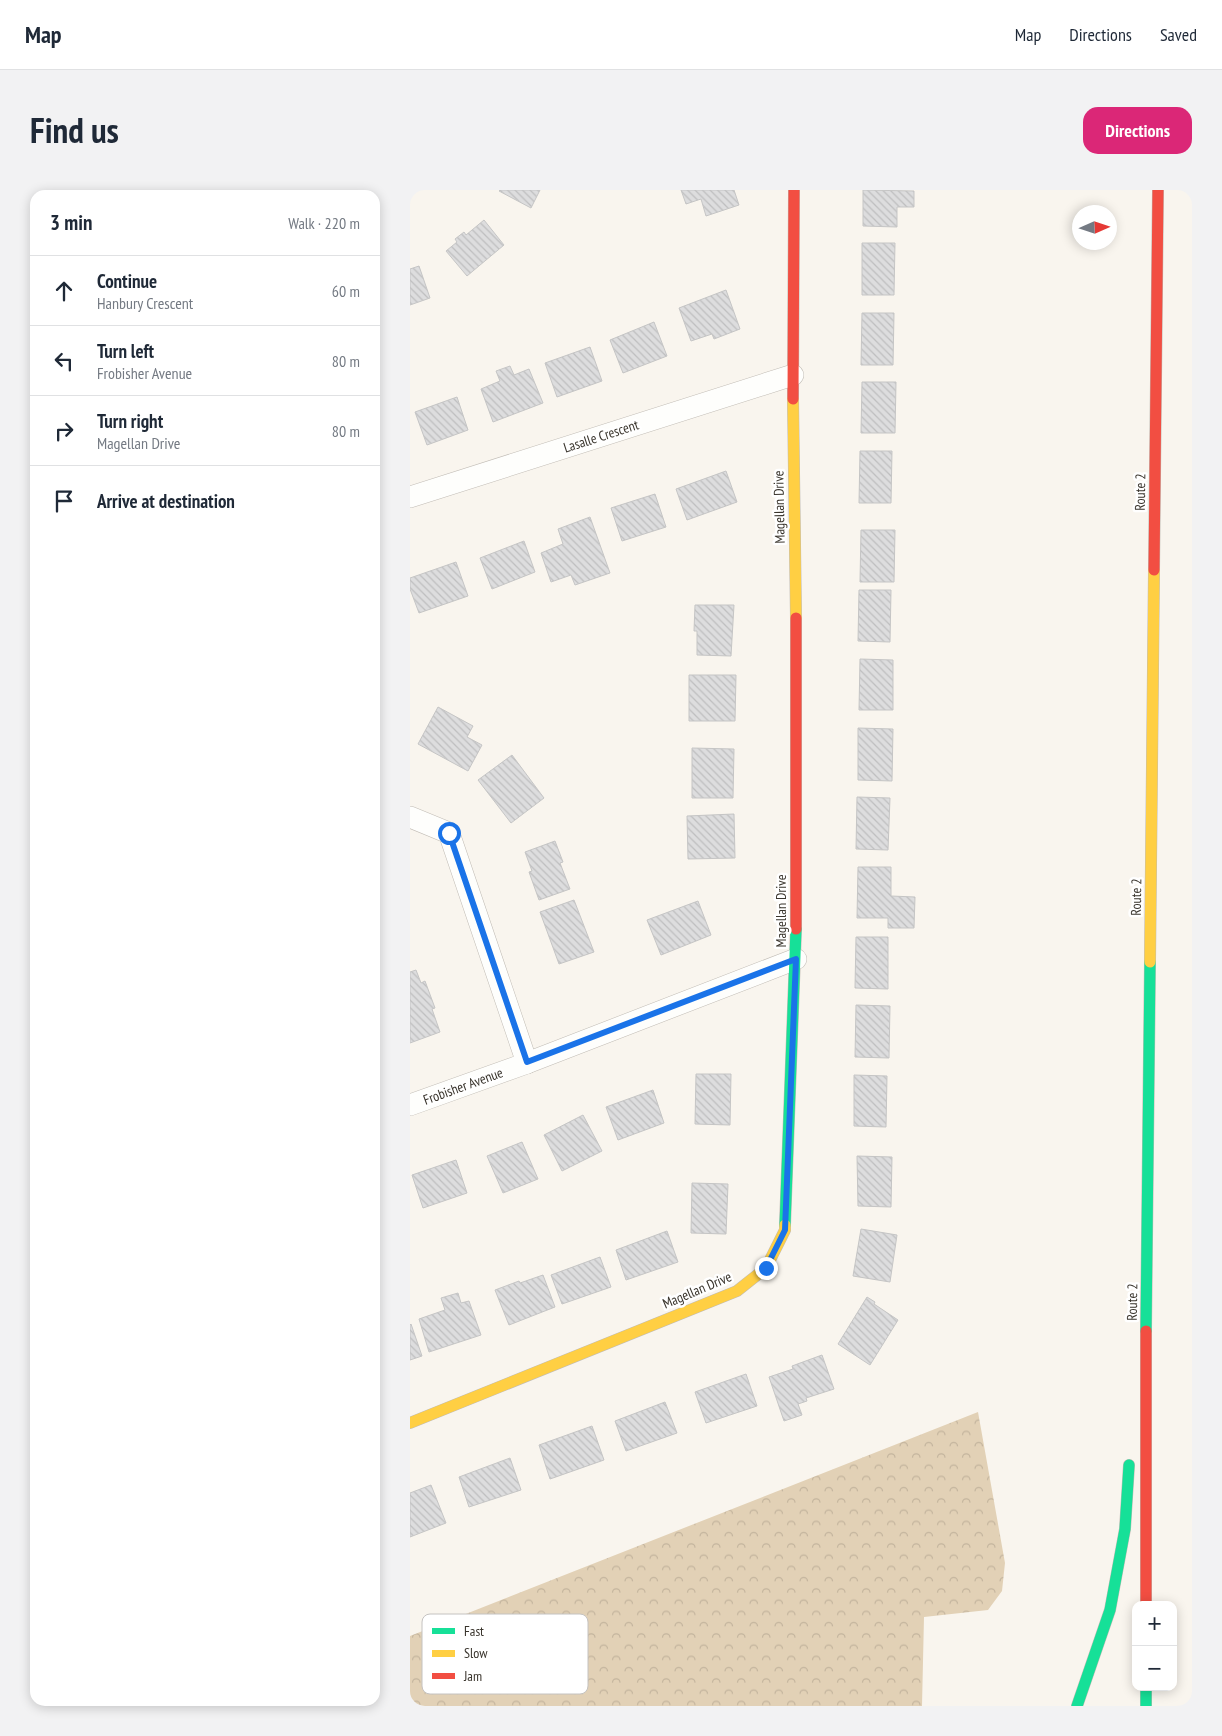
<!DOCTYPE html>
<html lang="en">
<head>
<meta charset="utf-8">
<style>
	:root { --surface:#fff; --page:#f2f2f3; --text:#1f2937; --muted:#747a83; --line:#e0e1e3; --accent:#db2777 }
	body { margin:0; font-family:"PT Sans Narrow",sans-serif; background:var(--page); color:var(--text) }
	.controls { position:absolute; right:15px; bottom:15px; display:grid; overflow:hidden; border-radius:10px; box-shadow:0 2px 12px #0003 }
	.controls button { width:45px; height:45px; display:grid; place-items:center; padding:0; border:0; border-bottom:1px solid var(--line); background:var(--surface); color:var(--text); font:25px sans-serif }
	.compass { position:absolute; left:662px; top:15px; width:45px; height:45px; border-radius:50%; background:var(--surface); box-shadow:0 2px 12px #0003; rotate:87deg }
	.stop { position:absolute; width:15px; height:15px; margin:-11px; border:4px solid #1a73e8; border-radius:50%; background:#fff }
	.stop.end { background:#1a73e8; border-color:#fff; box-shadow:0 1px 5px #0008 }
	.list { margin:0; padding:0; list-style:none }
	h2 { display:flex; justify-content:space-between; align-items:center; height:65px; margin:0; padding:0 20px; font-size:21px }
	h2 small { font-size:16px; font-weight:400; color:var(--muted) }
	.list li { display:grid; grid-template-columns:32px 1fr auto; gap:15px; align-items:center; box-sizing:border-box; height:70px; padding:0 20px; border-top:1px solid var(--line) }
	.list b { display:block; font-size:19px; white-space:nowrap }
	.list p { margin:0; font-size:16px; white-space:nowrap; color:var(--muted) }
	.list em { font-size:16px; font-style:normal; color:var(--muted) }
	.icon { flex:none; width:28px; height:28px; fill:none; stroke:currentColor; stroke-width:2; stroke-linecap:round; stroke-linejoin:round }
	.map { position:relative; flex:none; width:782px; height:1516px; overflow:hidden; border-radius:15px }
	header { display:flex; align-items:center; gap:30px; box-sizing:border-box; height:70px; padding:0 25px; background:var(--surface); border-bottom:1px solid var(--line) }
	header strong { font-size:24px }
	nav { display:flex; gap:28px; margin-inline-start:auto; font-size:18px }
	.intro { display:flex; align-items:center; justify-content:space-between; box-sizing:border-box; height:120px; padding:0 30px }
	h1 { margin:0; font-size:35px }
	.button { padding:12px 22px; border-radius:15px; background:var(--accent); color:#fff; font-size:18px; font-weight:700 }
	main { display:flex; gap:30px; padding:0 30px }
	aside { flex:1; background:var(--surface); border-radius:15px; box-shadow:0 2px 12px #0003 }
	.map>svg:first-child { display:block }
</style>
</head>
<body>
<header>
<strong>Map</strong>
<nav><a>Map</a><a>Directions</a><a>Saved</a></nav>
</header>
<div class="intro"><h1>Find us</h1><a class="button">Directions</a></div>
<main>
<aside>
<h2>3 min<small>Walk · 220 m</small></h2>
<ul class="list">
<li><svg class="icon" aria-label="ahead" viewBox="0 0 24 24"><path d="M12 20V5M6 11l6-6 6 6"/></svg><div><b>Continue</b><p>Hanbury Crescent</p></div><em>60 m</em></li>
<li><svg class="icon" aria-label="left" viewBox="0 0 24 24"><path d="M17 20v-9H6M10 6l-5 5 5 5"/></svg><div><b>Turn left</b><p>Frobisher Avenue</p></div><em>80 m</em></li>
<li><svg class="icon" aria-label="right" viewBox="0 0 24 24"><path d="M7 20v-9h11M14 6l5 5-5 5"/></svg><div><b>Turn right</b><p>Magellan Drive</p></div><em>80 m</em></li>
<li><svg class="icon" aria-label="arrive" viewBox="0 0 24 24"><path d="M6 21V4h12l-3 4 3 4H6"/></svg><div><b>Arrive at destination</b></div></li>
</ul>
</aside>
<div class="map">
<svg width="782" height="1516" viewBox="0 0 782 1516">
	<defs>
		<pattern id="forest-crowns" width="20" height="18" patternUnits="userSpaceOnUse" patternTransform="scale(1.25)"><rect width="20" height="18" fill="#e2d1b6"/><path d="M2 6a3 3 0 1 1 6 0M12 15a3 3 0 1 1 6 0" fill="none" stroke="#c3b49d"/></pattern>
		<pattern id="building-back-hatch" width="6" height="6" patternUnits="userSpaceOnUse" patternTransform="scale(1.25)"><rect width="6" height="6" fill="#ddddde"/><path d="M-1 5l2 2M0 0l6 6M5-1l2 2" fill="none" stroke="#bebebf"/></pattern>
	</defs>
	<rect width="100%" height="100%" fill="#f9f5ee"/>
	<polygon fill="url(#forest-crowns)" points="568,1222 595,1373 592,1401 578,1420 514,1427 512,1516 0,1516 0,1446"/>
	<g fill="url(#building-back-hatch)" stroke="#c5c5c5">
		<polygon points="90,0 130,0 121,18 89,1"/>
		<polygon points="271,0 324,0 329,15 296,26 291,9 276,14"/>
		<polygon points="453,0 504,1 504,17 487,17 487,37 453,36"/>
		<polygon points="74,30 94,55 57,86 36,61 47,52 45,49 54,42 56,45"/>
		<polygon points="452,53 485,53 484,105 452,105"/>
		<polygon points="9,76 20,108 0,115 0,79"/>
		<polygon points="316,100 330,139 304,149 302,144 281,151 269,118"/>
		<polygon points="452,123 484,123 483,175 451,175"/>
		<polygon points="244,132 257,166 213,183 200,150"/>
		<polygon points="180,157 192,191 147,207 135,173"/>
		<polygon points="100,176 104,185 119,179 133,213 83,232 71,199 90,191 86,181"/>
		<polygon points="452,192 486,192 485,243 451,243"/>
		<polygon points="47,207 58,240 17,255 5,222"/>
		<polygon points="450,261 482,261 481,313 449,313"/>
		<polygon points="316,281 327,312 277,330 266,299"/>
		<polygon points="245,304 256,337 212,351 201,318"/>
		<polygon points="180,327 200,383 165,395 161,385 141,392 131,363 153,354 148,339"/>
		<polygon points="451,340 485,340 484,392 450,392"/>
		<polygon points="114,351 125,382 82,399 70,368"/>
		<polygon points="46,372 58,406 9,423 0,399 0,388"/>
		<polygon points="449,400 481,400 480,452 448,451"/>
		<polygon points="285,415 324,415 321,466 287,465 287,441 284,441"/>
		<polygon points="450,469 483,470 483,520 449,520"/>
		<polygon points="279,485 326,485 325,531 279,531"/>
		<polygon points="28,517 63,536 57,547 72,555 58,581 8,554"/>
		<polygon points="448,538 483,539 482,591 448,590"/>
		<polygon points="282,558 324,559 323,608 282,608"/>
		<polygon points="102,565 134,608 101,633 68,590"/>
		<polygon points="447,607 480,608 478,660 446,659"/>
		<polygon points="324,624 325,668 278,669 277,626"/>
		<polygon points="145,651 153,672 150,673 160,699 129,710 119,682 122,681 115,662"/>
		<polygon points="448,677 481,677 481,706 505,707 504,738 478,738 478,728 447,728"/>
		<polygon points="164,710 184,762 149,774 130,722"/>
		<polygon points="288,711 301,745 251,765 237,730"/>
		<polygon points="446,747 478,747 478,799 445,798"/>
		<polygon points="6,780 11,793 15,791 25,818 22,819 30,842 0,853 0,782"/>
		<polygon points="446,815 480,816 479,868 445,867"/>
		<polygon points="286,884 321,884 320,935 285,934"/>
		<polygon points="444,885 477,886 476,937 444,936"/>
		<polygon points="243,900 254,933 208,950 196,917"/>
		<polygon points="173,925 192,961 152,981 134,945"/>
		<polygon points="112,952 128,989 93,1003 77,966"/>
		<polygon points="447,966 482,967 481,1017 448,1016"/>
		<polygon points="46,970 57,1003 13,1018 2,985"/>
		<polygon points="282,993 318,994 316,1044 281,1043"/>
		<polygon points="451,1039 487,1045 480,1092 443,1086"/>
		<polygon points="257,1041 268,1072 216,1090 206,1060"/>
		<polygon points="190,1067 201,1097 152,1114 141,1085"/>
		<polygon points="133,1085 145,1117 99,1135 85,1100 109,1091 110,1093"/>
		<polygon points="48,1103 51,1113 59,1111 71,1145 19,1162 9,1129 35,1120 31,1108"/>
		<polygon points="457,1107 465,1112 464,1114 488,1130 460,1175 428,1154"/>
		<polygon points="1,1134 12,1166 0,1170 0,1135"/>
		<polygon points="412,1165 424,1199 396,1208 397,1211 388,1214 392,1225 374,1231 359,1187 383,1179 382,1176"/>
		<polygon points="336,1184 347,1216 296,1233 285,1202"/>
		<polygon points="255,1212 267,1243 216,1261 205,1231"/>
		<polygon points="182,1236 194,1270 140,1289 129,1255"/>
		<polygon points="100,1268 111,1300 59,1317 49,1287"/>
		<polygon points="21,1295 36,1333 0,1347 0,1303"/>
	</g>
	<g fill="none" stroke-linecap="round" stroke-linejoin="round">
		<g stroke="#c1bcb5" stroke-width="22">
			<g id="street">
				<polyline points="0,307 383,185"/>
				<polyline points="0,627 39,643 117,873"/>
				<polyline points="0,915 117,873 386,769"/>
			</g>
		</g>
		<g stroke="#c1bcb5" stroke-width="12">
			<g id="fast">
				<polyline points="375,1035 386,739"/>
				<polyline points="736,1141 740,772"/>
				<polyline points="736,1497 736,1516"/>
				<polyline points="667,1516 700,1420 715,1339 719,1275"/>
			</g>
		</g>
		<g stroke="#c1bcb5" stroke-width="12">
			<g id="slow">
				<polyline points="383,209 386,428"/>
				<polyline points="740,772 744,380"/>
				<polyline points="0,1233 327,1101 356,1078 375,1040 375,1035"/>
			</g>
		</g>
		<g stroke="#c1bcb5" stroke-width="12">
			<g id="jam">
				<polyline points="383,209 384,0"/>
				<polyline points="744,380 748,0"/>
				<polyline points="386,428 386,739"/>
				<polyline points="736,1415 736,1141"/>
			</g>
		</g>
		<use href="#street" stroke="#fefefc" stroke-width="21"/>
		<use href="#fast" stroke="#16e098" stroke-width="11"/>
		<use href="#slow" stroke="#ffcf43" stroke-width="11"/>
		<use href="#jam" stroke="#f24e42" stroke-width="11"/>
	</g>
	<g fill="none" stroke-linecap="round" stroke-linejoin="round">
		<polyline stroke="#1a73e8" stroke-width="6" points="39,643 117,872 386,769 375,1040 356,1078"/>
	</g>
	<g text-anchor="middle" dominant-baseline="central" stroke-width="5" stroke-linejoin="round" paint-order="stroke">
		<g font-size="14" fill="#39342c" stroke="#fff">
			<text transform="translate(191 246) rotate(-18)">Lasalle Crescent</text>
			<text transform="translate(730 302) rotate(-89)">Route 2</text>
			<text transform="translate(369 317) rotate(-91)">Magellan Drive</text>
			<text transform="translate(726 707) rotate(-89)">Route 2</text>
			<text transform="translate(371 721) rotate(-90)">Magellan Drive</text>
			<text transform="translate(53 896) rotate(-20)">Frobisher Avenue</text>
			<text transform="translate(287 1100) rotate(-23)">Magellan Drive</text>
			<text transform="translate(722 1112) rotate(-89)">Route 2</text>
		</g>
	</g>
	<rect x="12" y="1424" width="166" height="80" rx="8" fill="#fff" stroke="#c4c2c0" stroke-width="1"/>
	<rect x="22" y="1438" width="23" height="6" fill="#16e098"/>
	<rect x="22" y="1460" width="23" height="7" fill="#ffcf43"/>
	<rect x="22" y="1483" width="23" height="6" fill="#f24e42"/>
	<g font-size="14" fill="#39342c">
		<text x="54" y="1446">Fast</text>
		<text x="54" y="1468">Slow</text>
		<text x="54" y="1491">Jam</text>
	</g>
</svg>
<div class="controls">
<button>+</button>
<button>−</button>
</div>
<svg class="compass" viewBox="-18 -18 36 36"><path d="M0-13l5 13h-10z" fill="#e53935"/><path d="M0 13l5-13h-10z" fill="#747a83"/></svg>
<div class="stop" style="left:39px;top:643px"></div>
<div class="stop end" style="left:356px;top:1078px"></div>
</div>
</main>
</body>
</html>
